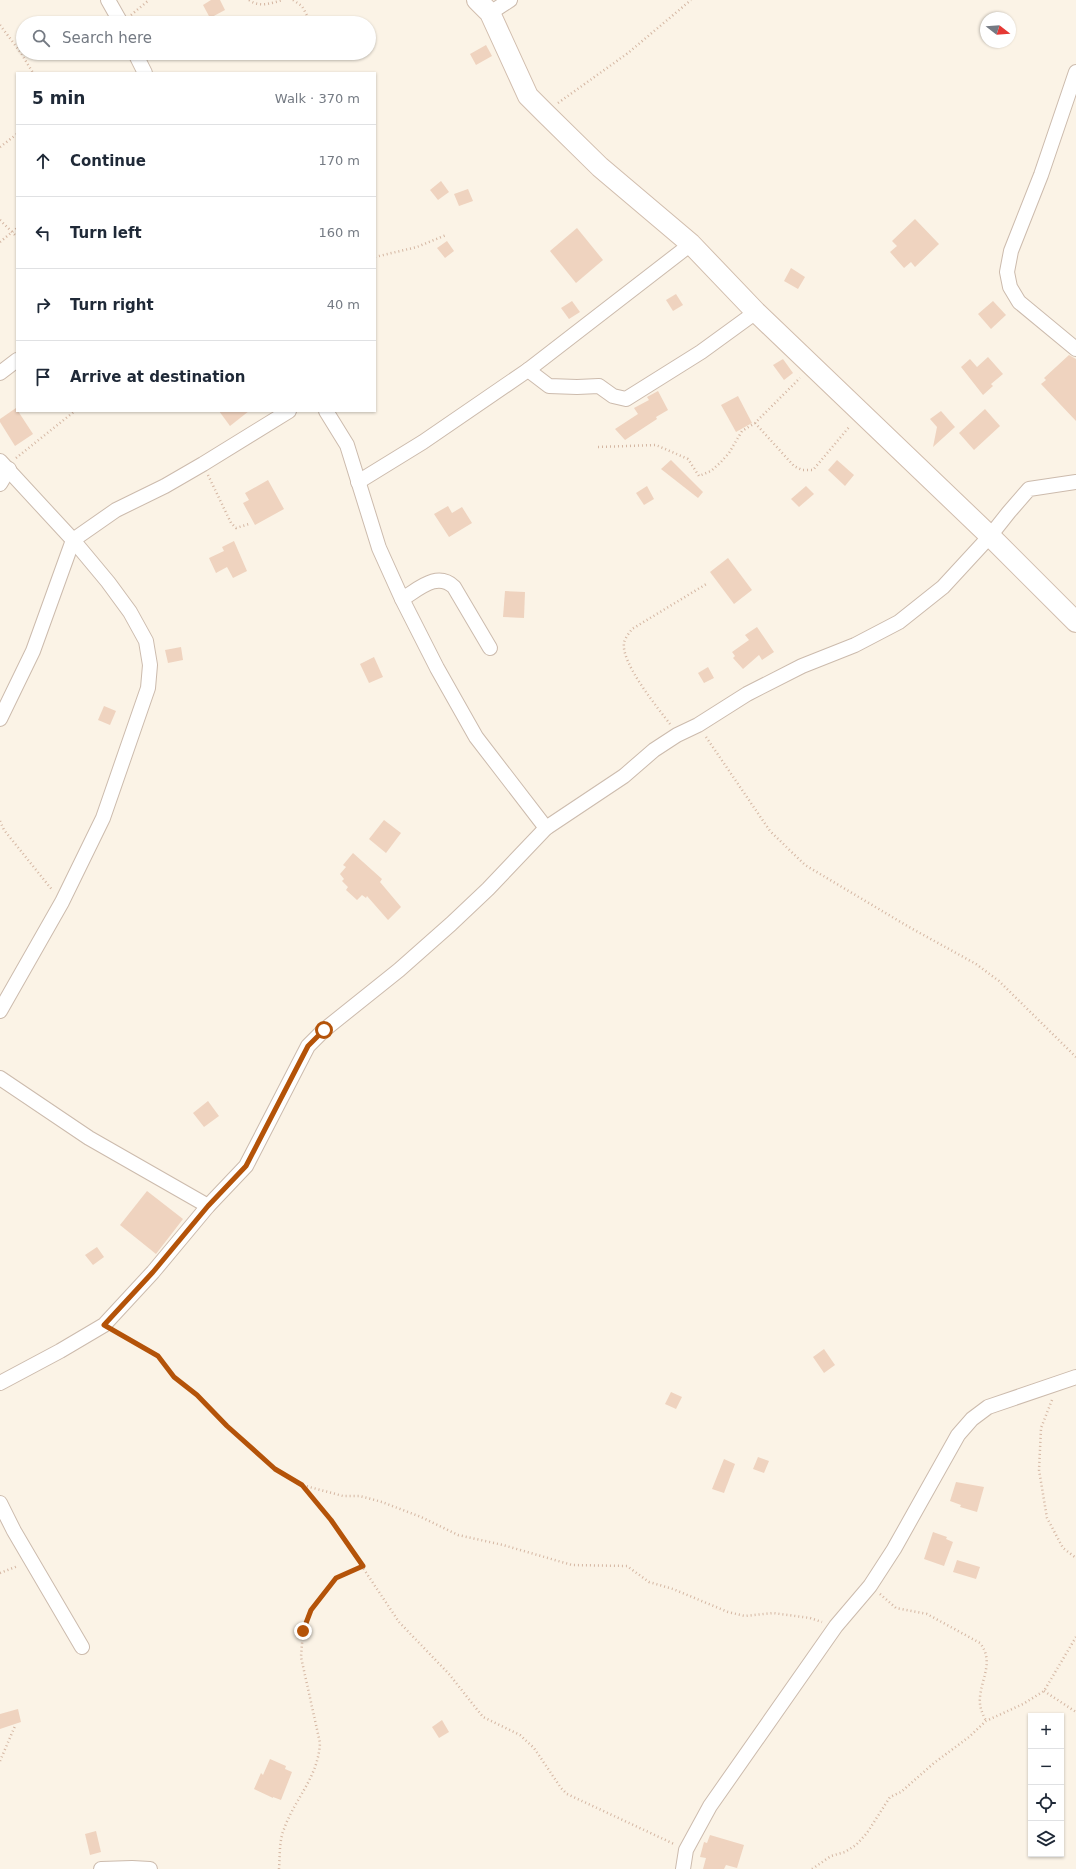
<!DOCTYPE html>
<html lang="en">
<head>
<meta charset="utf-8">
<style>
	:root { --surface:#fff; --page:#f2f2f3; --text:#1f2937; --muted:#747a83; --line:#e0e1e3 }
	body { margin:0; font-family:"DejaVu Sans",sans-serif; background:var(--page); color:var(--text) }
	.controls { position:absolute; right:12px; bottom:12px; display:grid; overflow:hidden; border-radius:0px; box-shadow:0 1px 3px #0004 }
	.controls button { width:36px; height:36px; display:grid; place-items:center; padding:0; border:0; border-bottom:1px solid var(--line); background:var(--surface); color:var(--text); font:20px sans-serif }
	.compass { position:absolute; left:980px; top:12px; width:36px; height:36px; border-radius:50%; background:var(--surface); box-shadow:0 1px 3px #0004; rotate:107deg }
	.stop { position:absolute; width:12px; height:12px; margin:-9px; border:3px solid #b45309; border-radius:50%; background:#fff }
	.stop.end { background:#b45309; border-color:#fff; box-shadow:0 1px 4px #0008 }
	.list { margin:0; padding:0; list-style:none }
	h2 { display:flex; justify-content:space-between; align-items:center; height:52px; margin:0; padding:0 16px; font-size:17px }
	h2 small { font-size:13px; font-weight:400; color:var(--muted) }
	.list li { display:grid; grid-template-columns:26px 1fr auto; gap:12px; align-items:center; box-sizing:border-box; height:72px; padding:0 16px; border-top:1px solid var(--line) }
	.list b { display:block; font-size:15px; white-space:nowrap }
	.list em { font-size:13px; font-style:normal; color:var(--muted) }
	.icon { flex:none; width:22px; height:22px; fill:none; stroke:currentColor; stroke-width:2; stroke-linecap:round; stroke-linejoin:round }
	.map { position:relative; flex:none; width:1076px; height:1869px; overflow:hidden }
	.search { position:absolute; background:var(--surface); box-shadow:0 1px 3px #0004; left:16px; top:16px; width:360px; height:44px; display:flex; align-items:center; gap:10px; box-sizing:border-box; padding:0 14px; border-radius:22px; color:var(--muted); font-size:15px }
	.panel { position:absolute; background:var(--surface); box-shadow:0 1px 3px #0004; left:16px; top:72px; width:360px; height:340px; border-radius:0px }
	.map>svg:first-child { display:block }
</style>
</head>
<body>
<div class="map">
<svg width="1076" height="1869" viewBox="0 0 1076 1869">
	<rect width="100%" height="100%" fill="#fbf3e6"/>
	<g fill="#efd3bf">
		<polygon points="211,0 220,0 225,10 210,18 203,5"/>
		<polygon points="486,45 492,56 476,65 470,54"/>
		<polygon points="441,181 449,192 438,200 430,190"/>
		<polygon points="468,189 473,201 459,206 454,194"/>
		<polygon points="915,219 939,244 915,267 911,262 904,268 890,252 897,246 892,241"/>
		<polygon points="577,228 603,260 576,283 550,251"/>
		<polygon points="447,241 454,251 445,258 437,248"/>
		<polygon points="791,268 805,277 798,289 784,281"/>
		<polygon points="676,294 683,305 673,311 666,300"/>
		<polygon points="572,301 580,312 569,319 561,308"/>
		<polygon points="993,301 1006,315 991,329 978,314"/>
		<polygon points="1069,355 1076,359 1076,421 1041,384 1046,380 1044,378"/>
		<polygon points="988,357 1003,374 991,384 993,386 983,395 961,367 970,359 977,367"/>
		<polygon points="783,359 793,373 784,380 773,365"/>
		<polygon points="658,391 668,410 656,417 657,419 625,440 615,429 638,414 634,408 649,400 647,397"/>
		<polygon points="738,396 752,423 736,432 721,405"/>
		<polygon points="16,408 33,434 15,446 0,422 0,419"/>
		<polygon points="985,409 1000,426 974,450 959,433"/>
		<polygon points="219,411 249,411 230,426"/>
		<polygon points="941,411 955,427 933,447 937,427 930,419"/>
		<polygon points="671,460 703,492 698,498 661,469"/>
		<polygon points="837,460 854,475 845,486 828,470"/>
		<polygon points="268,480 284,509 255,525 243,503 249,500 245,493"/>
		<polygon points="647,486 654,499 644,505 636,493"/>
		<polygon points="806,486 814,494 799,507 791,499"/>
		<polygon points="448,506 452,513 462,507 472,523 449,537 434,514"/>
		<polygon points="234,541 247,571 233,578 227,567 216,573 209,558 224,551 222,547"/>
		<polygon points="728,558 752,590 734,604 710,572"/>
		<polygon points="505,591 525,592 524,618 503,617"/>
		<polygon points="757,627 774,652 762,660 759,655 743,669 733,658 735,656 732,652 749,640 745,635"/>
		<polygon points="181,647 183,660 168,663 165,650"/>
		<polygon points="374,657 383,677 369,683 360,664"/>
		<polygon points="708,667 714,678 704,683 698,673"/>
		<polygon points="104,706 116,711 110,725 98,720"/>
		<polygon points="384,820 401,833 386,853 369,839"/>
		<polygon points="353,853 382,879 380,882 401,907 388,920 367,896 366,898 362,895 357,900 346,890 348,887 342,881 344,879 340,874 346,867 343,865"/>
		<polygon points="208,1101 219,1116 204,1127 193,1113"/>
		<polygon points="147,1191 183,1219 156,1254 120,1225"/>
		<polygon points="97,1247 104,1257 93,1265 85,1255"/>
		<polygon points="824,1349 835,1365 824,1373 813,1357"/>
		<polygon points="671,1392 682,1397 676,1409 665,1404"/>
		<polygon points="758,1457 769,1461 764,1473 753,1469"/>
		<polygon points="724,1459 735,1464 724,1493 712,1489"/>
		<polygon points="956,1482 984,1487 977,1512 960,1507 961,1505 950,1501"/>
		<polygon points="933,1532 947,1537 946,1539 953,1542 944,1566 924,1559"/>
		<polygon points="957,1560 980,1567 976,1579 953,1572"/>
		<polygon points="18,1709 21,1722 0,1729 0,1714"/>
		<polygon points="442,1720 449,1732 439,1738 432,1727"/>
		<polygon points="270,1759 286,1766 285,1769 292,1772 281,1800 273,1797 273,1798 254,1789 261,1773 263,1775"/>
		<polygon points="96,1831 101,1852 90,1855 85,1834"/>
		<polygon points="710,1835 744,1845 737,1868 726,1865 724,1869 703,1869 706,1858 700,1857 704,1842 707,1843"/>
	</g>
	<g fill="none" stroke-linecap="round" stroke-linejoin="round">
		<g stroke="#ccbbad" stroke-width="16">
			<g id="street">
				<polyline points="108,0 121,23"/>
				<polyline points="490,13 510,0"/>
				<polyline points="135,53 145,73"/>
				<polyline points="1076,72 1041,175 1011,251 1007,272 1010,287 1019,302 1076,349"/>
				<polyline points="528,370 549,386 577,387 599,386 613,396 626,399 701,352 756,312"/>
				<polyline points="0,373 17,360"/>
				<polyline points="326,411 347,445 379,548 402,599 437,668 476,737 546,828"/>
				<polyline points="0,461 73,540 108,582 130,612 146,641 150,665 148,688 103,818 62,902 0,1011"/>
				<polyline points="358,482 423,442 528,370 691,244"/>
				<polyline points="0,484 9,469"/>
				<path d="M402,599C419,589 437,571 454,587L490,648"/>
				<polyline points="0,719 33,651 73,540 116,510 165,486 203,464 289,411"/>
				<polyline points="0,1078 89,1138 208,1206"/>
				<polyline points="0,1383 60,1351 104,1325 153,1272 208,1206 246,1166 308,1046 324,1030 399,970 451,924 488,889 546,828 624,776 654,750 677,735 698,725 747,694 802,666 855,645 899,622 943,587 990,536 1009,512 1029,489 1076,482"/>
				<polyline points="0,1503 14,1531 82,1647"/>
				<polyline points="101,1869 132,1868 150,1869"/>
				<polyline points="683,1869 686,1850 710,1806 836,1626 870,1586 894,1549 958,1435 972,1419 988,1407 1076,1377"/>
			</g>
		</g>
		<g stroke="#d1bdad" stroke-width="22">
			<polyline id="secondary" points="477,0 490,13 528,96 545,113 600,167 691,244 756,312 990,536 1076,622"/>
		</g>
		<g stroke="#d4b6a2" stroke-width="2.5" stroke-dasharray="1 3" stroke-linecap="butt">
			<path d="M249,0C260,8 271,3 283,0"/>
			<polyline points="293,0 302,6 311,23"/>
			<polyline points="131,15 149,0"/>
			<polyline points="0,25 21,53 33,73"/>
			<polyline points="558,103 628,53 691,0"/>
			<polyline points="0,147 17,134"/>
			<polyline points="0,220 17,237"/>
			<polyline points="0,242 17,228"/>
			<polyline points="375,257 417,247 446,235"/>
			<polyline points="755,423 794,466 802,470 813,470 850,426"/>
			<polyline points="598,447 656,445 688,459 699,476 711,471 721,462 729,453 742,431 755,423 800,378"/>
			<polyline points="16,458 75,411"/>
			<polyline points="208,475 231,523 236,528 249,524"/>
			<path d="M670,724C657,707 621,663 624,643C625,638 629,633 632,629L708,583"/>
			<polyline points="706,737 770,831 805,865 909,927 976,964 999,981 1076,1057"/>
			<polyline points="0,821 4,830 53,891"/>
			<polyline points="116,1332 158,1356 174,1377 197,1395 227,1426 275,1469 302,1485 343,1496 360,1496 382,1502 421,1517 458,1535 503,1545 572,1565 627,1566 649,1582 673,1589 728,1612 745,1616 773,1613 810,1618 822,1622"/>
			<polyline points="1052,1400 1041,1428 1039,1470 1047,1518 1063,1548 1076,1558"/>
			<polyline points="302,1485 331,1520 399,1622 449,1674 483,1717 520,1735 534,1748 561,1788 567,1794 674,1844"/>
			<polyline points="0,1573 18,1566"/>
			<path d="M880,1594L896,1608L927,1614L980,1643C994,1661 982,1677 980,1697C979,1706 982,1713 986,1721"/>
			<polyline points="1044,1691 1076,1712"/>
			<polyline points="0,1761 15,1726"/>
			<path d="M279,1869C280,1856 279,1841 284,1829C295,1798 318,1778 320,1743L301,1657L303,1631L311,1611L336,1578L363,1566"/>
			<polyline points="812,1869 831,1856 845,1852 856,1845 867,1833 890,1797 901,1792 934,1763 969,1737 986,1721 1023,1704 1044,1691 1076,1637"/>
		</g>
		<use href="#street" stroke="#fff" stroke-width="14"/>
		<use href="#secondary" stroke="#fff" stroke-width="20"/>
	</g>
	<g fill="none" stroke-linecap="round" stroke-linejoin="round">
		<polyline stroke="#b45309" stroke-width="5" points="303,1631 311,1610 336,1578 363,1566 331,1520 302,1485 275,1469 227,1426 197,1395 174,1377 158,1356 104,1325 153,1272 208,1206 246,1166 308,1046 324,1030"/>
	</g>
</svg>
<div class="controls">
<button>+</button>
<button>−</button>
<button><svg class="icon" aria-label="locate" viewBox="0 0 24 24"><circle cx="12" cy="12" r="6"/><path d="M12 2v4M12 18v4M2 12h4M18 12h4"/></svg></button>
<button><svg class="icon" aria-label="layers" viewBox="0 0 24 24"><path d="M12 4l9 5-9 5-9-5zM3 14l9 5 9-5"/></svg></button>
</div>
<svg class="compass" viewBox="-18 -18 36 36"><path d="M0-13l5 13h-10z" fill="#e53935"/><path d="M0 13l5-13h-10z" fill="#747a83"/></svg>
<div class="stop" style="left:324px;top:1030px"></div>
<div class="stop end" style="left:303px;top:1631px"></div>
<div class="search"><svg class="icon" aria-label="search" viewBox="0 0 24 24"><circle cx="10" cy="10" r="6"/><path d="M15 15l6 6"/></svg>Search here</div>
<section class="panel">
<h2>5 min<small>Walk · 370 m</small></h2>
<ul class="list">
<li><svg class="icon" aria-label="ahead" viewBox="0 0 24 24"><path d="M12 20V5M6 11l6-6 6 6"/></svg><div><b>Continue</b></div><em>170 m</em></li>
<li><svg class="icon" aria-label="left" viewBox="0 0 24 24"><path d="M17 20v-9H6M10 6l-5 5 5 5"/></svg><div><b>Turn left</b></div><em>160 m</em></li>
<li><svg class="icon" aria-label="right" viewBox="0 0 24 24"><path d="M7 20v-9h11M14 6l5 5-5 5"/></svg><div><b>Turn right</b></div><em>40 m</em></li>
<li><svg class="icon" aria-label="arrive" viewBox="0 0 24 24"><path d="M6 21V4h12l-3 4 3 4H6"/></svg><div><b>Arrive at destination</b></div></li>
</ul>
</section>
</div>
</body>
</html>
